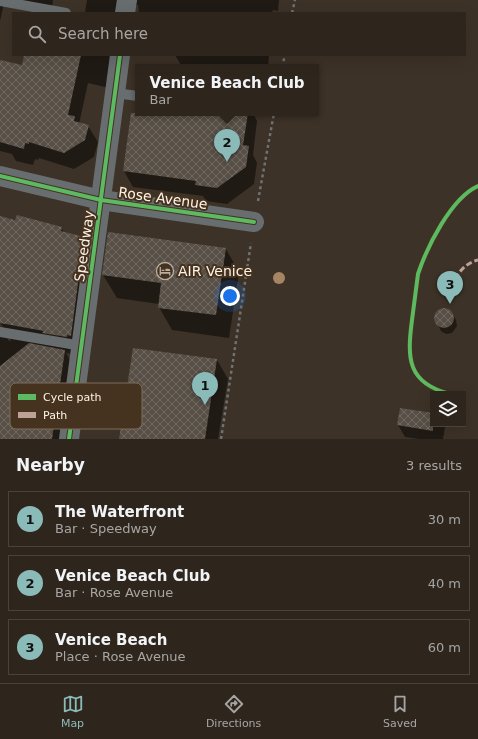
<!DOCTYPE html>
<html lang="en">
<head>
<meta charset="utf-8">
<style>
	:root { --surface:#2e261d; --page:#3a322a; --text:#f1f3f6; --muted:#a7a5a4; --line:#49433b; --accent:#8bbbb9 }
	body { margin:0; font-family:"DejaVu Sans",sans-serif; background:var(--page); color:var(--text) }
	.controls { position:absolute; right:12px; bottom:12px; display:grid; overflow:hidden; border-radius:0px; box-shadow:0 4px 16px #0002 }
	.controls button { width:36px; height:36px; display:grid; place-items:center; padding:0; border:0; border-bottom:1px solid var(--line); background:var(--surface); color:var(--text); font:20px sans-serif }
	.you { position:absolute; left:230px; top:296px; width:14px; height:14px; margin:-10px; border:3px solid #fff; border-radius:50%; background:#1a73e8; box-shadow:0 0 0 6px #1a73e833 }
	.badge { display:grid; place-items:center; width:26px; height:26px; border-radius:50%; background:var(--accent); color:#111; font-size:13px; font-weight:700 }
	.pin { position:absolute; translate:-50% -33px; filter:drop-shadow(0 1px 2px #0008) }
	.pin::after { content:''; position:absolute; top:21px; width:14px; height:12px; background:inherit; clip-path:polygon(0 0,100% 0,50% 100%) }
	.popup { position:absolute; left:135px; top:64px; width:184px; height:52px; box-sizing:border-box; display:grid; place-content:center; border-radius:0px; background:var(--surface); filter:drop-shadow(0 1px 3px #0005); font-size:13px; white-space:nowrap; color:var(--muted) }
	.popup b { font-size:15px; color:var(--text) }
	.popup::after { content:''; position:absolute; left:50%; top:100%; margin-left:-8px; border:8px solid transparent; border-top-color:var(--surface) }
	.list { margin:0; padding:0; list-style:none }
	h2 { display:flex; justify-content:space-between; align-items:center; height:52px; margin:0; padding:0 16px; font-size:17px }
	h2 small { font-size:13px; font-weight:400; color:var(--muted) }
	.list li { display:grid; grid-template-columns:26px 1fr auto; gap:12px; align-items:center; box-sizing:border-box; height:56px; margin:0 8px 8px; padding:0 8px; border:1px solid var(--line); border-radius:0px }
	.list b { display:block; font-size:15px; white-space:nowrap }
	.list p { margin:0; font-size:13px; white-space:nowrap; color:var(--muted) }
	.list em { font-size:13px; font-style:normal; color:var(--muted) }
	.icon { flex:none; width:22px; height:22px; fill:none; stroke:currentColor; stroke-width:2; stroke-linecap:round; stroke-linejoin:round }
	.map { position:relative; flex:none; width:478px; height:439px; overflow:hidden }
	.search { position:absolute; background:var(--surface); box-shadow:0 4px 16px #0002; left:12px; right:12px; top:12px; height:44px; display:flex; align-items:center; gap:10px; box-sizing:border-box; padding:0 14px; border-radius:0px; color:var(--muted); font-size:15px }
	.sheet { height:244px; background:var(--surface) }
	nav { display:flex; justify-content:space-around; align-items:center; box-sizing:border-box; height:56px; border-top:1px solid var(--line); background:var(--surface); font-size:11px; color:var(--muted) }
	nav a { display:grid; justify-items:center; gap:2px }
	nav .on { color:var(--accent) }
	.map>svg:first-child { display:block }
</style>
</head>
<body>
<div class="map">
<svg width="478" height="439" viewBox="0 0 478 439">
	<defs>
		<pattern id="building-cross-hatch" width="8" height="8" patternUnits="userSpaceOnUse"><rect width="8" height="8" fill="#585047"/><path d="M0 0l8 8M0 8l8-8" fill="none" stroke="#716a62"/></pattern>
	</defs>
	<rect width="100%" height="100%" fill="#3d3227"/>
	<g fill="#0007">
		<polygon points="0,0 53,0 52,9 4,3 0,21"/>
		<polygon points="87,0 279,0 278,11 273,10 272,13 139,13 138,5 133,6 126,13 85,13"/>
		<polygon points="25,55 116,55 109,88 88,83 79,124 88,126 98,142 94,157 74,169 39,158 38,160 35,159 33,165 16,161 12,154 0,151 0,61 23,67"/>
		<polygon points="175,55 269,55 268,67 182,67"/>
		<polygon points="200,113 253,113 257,121 253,155 257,163 254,184 227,204 206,201 203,196 133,187 124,171"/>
		<polygon points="0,217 61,228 64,232 84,238 94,257 78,355 66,353 76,370 65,439 0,439 0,326 9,341 11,341 0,322"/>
		<polygon points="226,249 239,272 229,338 172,330 159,307 159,304 117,298 103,275"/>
		<polygon points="444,309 452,313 456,320 457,326 452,333 446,334 441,331 435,318 437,311"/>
		<polygon points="217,360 228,379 218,439 120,439"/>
		<polygon points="433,414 433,424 443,424 445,427 443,439 419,439 405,437 398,425"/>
	</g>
	<g fill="url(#building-cross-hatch)">
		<polygon points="24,55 81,55 68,115 75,116 74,121 89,125 85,140 64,153 29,142 29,144 25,143 24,149 0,142 0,60 22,65"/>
		<polygon points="131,113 248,113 243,145 249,146 246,167 217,188 195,185 196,181 123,171"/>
		<polygon points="17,215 62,227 61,231 84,237 71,336 67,335 67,337 42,333 44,331 0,323 0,216 15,220"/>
		<polygon points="108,232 226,248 216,315 158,308 161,283 102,275"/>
		<circle cx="444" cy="318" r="10"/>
		<polygon points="29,343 65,350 52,439 0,439 0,366"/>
		<polygon points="133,348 217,359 205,439 119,439"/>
		<polygon points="400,408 433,413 433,431 397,425"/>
	</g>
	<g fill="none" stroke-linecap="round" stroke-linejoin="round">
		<g stroke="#6f7273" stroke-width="2.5" stroke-dasharray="3 3" stroke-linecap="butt">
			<polyline points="292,13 295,0"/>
			<polyline points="282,67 285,55"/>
			<polyline points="258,201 274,113"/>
			<polyline points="221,439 251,243"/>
		</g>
		<g stroke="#686d70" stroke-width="10">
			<polyline points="0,1 66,13"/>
			<polyline points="115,93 138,96"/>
			<polyline points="0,332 82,346"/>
		</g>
		<g stroke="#686d70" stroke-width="20">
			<polyline points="125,13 127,0"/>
			<polyline points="0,176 101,200 254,222"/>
			<polyline points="69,439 120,55"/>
		</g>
		<path stroke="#bda197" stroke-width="3" stroke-dasharray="6 3" stroke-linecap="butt" d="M455,279C461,269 467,263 478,260"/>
		<g stroke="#45331f" stroke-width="6">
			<g id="cycleway">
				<polyline points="0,176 101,200 254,222"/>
				<path d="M450,394C407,383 407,358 412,320C414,304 416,289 418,274C427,247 451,198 478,186"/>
				<polyline points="69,439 120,55"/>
			</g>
		</g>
		<use href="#cycleway" stroke="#5cba63" stroke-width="4"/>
	</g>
	<circle fill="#a58564" cx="279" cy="278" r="6"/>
	<defs>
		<g id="hotel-ring" transform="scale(0.9)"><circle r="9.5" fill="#45331f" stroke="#baafa3" stroke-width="1.5"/><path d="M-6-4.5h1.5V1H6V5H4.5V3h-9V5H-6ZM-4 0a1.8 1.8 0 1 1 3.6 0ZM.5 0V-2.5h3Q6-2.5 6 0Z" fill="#baafa3"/></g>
	</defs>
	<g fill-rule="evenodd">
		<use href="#hotel-ring" x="165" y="271"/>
	</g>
	<g text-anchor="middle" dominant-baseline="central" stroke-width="4" stroke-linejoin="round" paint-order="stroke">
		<g font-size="14" fill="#fef2e6" stroke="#45331f">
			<text transform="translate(163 198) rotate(8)">Rose Avenue</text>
			<text transform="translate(84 246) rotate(-82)">Speedway</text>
		</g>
		<g font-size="14" fill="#fef2e6" stroke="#45331f" text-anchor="start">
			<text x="178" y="271">AIR Venice</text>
		</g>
	</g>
	<rect x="10" y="383" width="132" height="46" rx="6" fill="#45331f" stroke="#7c6c5b" stroke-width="1"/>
	<rect x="18" y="394" width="18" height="6" fill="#5cba63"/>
	<rect x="18" y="412" width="18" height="6" fill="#bda197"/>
	<g font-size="11" fill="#fef2e6">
		<text x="43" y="401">Cycle path</text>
		<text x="43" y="419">Path</text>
	</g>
</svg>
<div class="controls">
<button><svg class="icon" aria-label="layers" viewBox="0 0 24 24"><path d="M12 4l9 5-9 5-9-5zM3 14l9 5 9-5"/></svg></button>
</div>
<div class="you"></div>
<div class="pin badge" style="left:205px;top:405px">1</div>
<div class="pin badge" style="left:227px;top:162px">2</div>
<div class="popup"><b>Venice Beach Club</b>Bar</div>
<div class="pin badge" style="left:450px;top:304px">3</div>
<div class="search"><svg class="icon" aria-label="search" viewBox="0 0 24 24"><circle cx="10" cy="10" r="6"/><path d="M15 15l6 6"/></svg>Search here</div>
</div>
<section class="sheet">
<h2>Nearby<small>3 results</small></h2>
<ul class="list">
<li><span class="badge">1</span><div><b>The Waterfront</b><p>Bar · Speedway</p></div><em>30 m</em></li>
<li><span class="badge">2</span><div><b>Venice Beach Club</b><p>Bar · Rose Avenue</p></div><em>40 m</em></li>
<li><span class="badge">3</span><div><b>Venice Beach</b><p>Place · Rose Avenue</p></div><em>60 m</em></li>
</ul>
</section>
<nav>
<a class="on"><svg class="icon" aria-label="map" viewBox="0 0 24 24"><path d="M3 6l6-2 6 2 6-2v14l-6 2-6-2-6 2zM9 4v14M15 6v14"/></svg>Map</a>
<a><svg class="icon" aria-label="directions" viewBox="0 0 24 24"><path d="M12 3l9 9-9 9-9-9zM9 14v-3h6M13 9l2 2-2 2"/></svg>Directions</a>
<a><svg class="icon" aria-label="saved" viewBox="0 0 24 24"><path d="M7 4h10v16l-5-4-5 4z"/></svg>Saved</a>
</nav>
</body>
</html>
